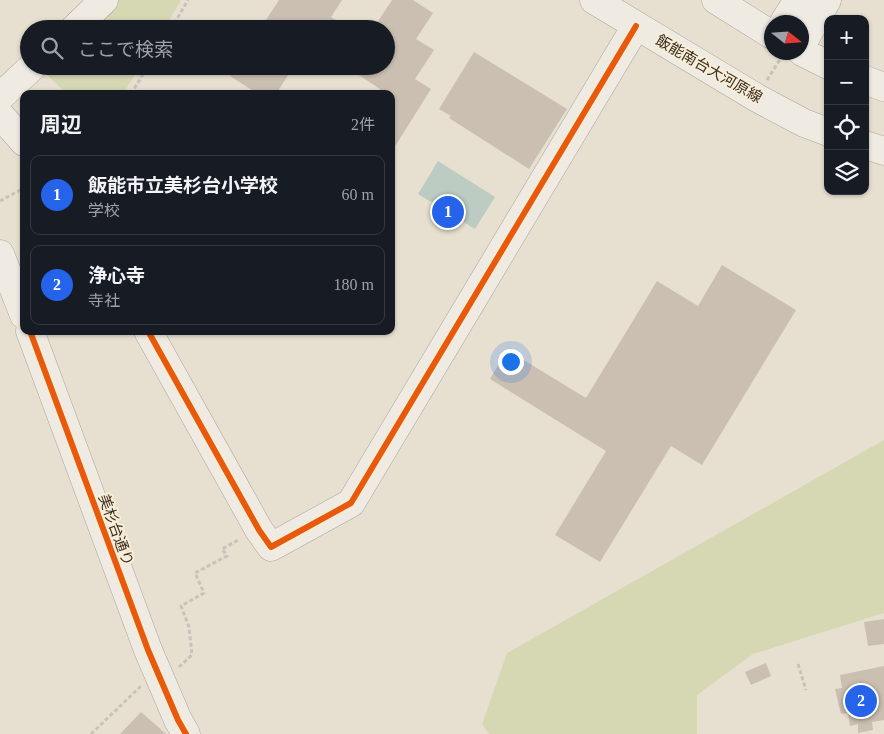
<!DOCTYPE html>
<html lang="ja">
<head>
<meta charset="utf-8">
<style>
	:root { --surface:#171b24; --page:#20242c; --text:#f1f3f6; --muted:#9ea1a6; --line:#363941; --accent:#2563eb }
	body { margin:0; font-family:"Times New Roman","Noto Sans JP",serif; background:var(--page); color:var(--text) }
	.controls { position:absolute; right:15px; top:15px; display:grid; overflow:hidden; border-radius:10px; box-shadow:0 1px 4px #0004 }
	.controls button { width:45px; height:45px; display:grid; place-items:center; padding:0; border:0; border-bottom:1px solid var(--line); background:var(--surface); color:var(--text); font:25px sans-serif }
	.compass { position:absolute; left:764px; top:15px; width:45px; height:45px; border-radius:50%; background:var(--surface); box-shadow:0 1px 4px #0004; rotate:107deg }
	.you { position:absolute; left:510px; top:361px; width:18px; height:18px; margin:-12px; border:4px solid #fff; border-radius:50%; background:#1a73e8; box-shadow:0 0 0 8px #1a73e833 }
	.badge { display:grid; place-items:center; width:32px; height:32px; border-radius:50%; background:var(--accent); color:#fff; font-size:16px; font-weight:700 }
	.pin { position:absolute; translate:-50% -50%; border:2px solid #fff; box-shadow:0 1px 5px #0006 }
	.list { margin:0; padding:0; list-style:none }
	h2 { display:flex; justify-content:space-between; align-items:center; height:65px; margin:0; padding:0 20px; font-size:21px }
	h2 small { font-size:16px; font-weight:400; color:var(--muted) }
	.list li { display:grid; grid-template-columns:32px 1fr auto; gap:15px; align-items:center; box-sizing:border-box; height:80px; margin:0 10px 10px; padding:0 10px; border:1px solid var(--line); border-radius:10px }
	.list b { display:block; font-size:19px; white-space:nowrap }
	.list p { margin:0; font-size:16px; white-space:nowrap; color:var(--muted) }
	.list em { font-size:16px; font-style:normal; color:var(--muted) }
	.icon { flex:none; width:28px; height:28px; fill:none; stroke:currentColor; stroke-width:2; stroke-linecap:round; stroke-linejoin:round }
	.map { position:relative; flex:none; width:884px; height:734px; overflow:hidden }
	.search { position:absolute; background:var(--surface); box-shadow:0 1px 4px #0004; left:20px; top:20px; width:375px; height:55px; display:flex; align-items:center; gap:12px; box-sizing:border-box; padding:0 18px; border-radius:28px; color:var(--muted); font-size:19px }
	.panel { position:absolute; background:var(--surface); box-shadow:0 1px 4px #0004; left:20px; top:90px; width:375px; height:245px; border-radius:10px }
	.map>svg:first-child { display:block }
</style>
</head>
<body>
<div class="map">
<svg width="884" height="734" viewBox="0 0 884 734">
	<rect width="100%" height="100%" fill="#e7e0d1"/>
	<g fill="#d6d7b3">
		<polygon points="112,0 181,0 164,29 83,29"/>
		<polygon points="44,66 140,66 123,94 67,94 41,69"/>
		<polygon points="884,440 884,613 753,654 697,695 697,734 489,734 482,724 507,653"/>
	</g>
	<polygon fill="#bcccc2" points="438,161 495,197 475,229 418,194"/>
	<g fill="#cbbfb2">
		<polygon points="279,0 342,0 331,17 348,29 260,29"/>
		<polygon points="392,0 413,0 433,13 416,39 434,50 415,79 431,89 394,148 391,146 391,94 377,94 380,89 345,66 386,66 386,29 373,29"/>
		<polygon points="474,52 567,109 529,169 449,118 451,116 439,109"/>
		<polygon points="236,66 294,66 276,94 258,94 230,76"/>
		<polygon points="722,265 796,310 702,465 671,446 600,562 555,535 606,451 490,379 507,350 586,398 657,281 698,306"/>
		<polygon points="884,619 884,644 868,646 864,622"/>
		<polygon points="766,663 771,676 751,685 745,672"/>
		<polygon points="884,666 884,720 872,722 873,730 858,733 858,724 850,726 848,713 841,714 835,689 842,688 840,675"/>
		<polygon points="141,712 166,734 120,734"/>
	</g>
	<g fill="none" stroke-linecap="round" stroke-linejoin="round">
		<g stroke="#ada599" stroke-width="29">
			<g id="minor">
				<polyline points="594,0 757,98 804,123 828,132"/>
				<polyline points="716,0 772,35"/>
				<polyline points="784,22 798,0"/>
				<polyline points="74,29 104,0"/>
				<polyline points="802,44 827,0"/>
				<polyline points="802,52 828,65"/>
				<polyline points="865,80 884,87"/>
				<polyline points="0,97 33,66"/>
				<polyline points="0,115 24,142"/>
				<polyline points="865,145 884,151"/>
				<polyline points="0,254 24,315"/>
				<polyline points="30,331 148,650 178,720 186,734"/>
				<polyline points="148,331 259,530 271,547 351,503 636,26"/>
			</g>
		</g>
		<g stroke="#c8c2b9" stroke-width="3" stroke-dasharray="4 2.5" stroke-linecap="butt">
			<polyline points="171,29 188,0"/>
			<polyline points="767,80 781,58"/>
			<polyline points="131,94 148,66"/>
			<polyline points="0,201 24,188"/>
			<polyline points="798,664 806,690"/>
			<polyline points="179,667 192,655 189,627 181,606 204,593 195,573 227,556 222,549 240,539"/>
			<polyline points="91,734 141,686"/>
		</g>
		<use href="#minor" stroke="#efebe3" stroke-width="28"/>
		<g stroke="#f7eed8" stroke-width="9">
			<g id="cycleway">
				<polyline points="30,331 148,650 178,720 186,734"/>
				<polyline points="148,331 259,530 271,547 351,503 636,26"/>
			</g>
		</g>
		<use href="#cycleway" stroke="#e8590c" stroke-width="6"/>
	</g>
	<g text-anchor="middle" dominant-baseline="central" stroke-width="4" stroke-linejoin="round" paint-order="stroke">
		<g font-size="15" fill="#3d2e20" stroke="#f7eed8">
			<text transform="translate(709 69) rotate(30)">飯能南台大河原線</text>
			<text transform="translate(116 530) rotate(70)">美杉台通り</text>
		</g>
	</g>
</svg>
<div class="controls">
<button>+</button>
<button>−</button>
<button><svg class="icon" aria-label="locate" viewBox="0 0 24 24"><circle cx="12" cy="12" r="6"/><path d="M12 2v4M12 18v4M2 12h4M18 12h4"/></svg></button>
<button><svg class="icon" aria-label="layers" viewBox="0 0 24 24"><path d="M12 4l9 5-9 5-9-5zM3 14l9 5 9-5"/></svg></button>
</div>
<svg class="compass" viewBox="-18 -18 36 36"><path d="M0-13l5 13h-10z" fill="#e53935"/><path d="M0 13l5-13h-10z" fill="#9ea1a6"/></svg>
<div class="you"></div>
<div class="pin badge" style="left:448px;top:212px">1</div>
<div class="pin badge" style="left:861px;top:701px">2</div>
<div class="search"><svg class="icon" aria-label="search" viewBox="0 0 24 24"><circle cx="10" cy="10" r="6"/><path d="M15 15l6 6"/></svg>ここで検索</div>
<section class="panel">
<h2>周辺<small>2件</small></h2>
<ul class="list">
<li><span class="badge">1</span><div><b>飯能市立美杉台小学校</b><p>学校</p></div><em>60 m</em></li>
<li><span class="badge">2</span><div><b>浄心寺</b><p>寺社</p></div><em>180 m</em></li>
</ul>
</section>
</div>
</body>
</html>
